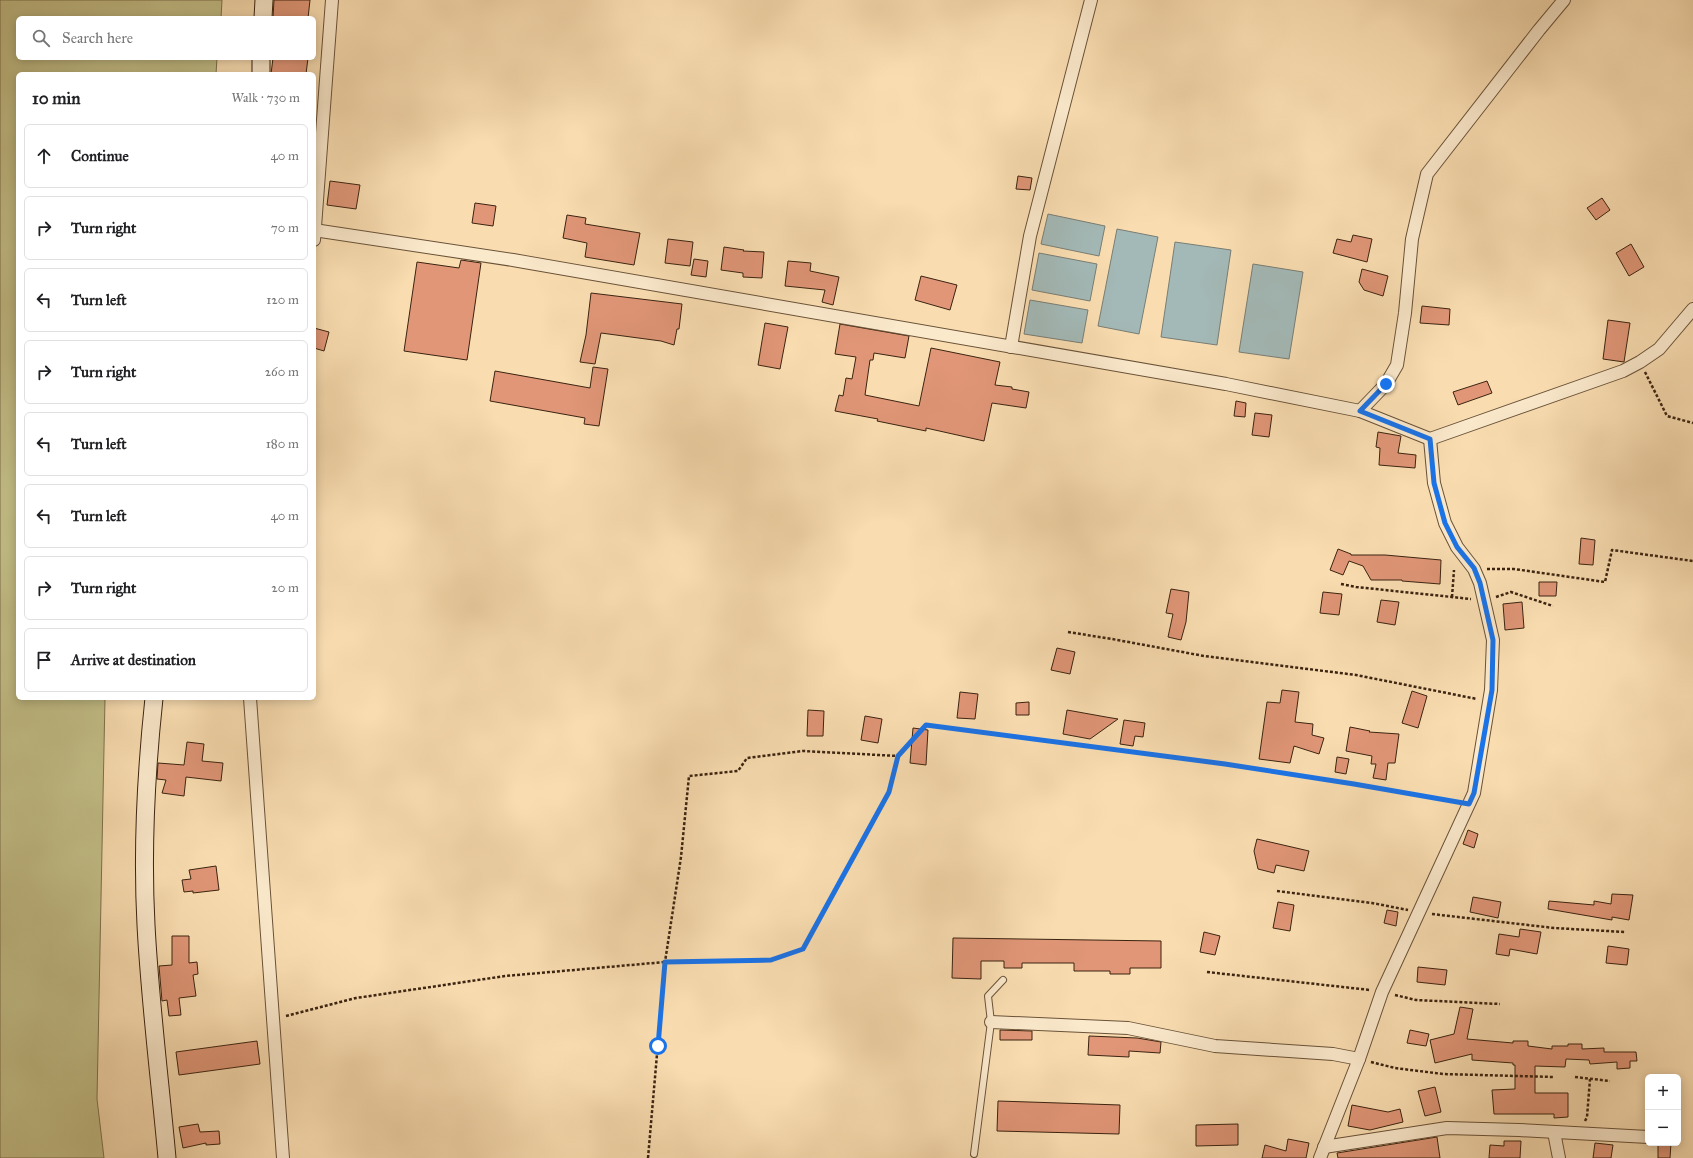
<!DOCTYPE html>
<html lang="en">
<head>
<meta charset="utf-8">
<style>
	:root { --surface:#fff; --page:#f6f6f6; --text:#202124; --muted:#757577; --line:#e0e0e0 }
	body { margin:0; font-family:"IM FELL Great Primer",serif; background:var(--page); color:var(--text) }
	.controls { position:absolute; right:12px; bottom:12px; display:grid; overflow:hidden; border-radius:6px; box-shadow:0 2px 10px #0003 }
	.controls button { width:36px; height:36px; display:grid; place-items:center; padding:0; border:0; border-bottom:1px solid var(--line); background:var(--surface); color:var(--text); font:20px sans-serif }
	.stop { position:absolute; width:12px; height:12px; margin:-9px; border:3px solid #1a73e8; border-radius:50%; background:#fff }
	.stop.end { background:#1a73e8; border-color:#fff; box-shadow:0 1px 4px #0008 }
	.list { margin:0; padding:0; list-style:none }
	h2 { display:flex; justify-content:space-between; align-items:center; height:52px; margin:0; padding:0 16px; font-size:17px }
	h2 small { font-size:13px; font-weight:400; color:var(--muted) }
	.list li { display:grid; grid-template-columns:26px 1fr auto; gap:12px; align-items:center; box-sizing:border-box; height:64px; margin:0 8px 8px; padding:0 8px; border:1px solid var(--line); border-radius:6px }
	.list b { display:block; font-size:15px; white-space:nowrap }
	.list em { font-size:13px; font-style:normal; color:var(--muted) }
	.icon { flex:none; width:22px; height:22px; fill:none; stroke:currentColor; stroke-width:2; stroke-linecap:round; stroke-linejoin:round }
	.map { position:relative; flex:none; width:1693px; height:1158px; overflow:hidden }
	.search { position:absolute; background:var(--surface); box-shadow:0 2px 10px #0003; left:16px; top:16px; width:300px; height:44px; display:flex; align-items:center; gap:10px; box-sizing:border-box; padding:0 14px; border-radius:6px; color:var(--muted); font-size:15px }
	.panel { position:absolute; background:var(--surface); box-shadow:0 2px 10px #0003; left:16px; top:72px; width:300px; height:628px; border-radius:6px }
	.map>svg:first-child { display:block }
</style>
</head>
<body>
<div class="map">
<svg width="1693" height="1158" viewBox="0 0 1693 1158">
	<rect width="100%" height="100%" fill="#f9ddb1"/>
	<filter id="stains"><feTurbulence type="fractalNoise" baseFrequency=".005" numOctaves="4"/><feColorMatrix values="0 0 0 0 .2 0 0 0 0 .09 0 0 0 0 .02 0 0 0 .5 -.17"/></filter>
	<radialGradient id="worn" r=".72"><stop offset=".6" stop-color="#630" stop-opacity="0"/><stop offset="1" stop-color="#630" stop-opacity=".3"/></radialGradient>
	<polygon fill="#c3bf88" stroke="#7f714c" points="0,0 222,0 221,18 18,18 18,58 217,58 216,74 18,74 18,698 105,698 97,1099 104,1158 0,1158"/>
	<g fill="#a3b9b7" stroke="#797d74">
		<polygon points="1048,214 1105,226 1099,256 1041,244"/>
		<polygon points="1117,229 1158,237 1139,334 1098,326"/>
		<polygon points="1175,242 1231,250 1217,345 1161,337"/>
		<polygon points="1039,253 1097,264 1090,301 1032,290"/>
		<polygon points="1253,264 1303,272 1289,359 1239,352"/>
		<polygon points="1030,300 1088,310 1082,343 1024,334"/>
	</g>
	<g fill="#e09677" stroke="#3b2310">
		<polygon points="274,0 310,0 308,18 273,18"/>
		<polygon points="273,58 308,58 306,74 271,74"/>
		<polygon points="1018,176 1032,178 1030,190 1016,189"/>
		<polygon points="330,181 360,185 356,209 327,205"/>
		<polygon points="1602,198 1610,210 1596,220 1587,208"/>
		<polygon points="475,203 496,206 493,226 472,223"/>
		<polygon points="567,215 586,218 585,224 640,233 634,265 585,257 587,243 563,238"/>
		<polygon points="1353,235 1372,239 1367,262 1333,253 1337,239 1351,242"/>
		<polygon points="668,239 693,242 690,266 665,263"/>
		<polygon points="1631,244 1644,267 1629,276 1616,253"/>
		<polygon points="724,247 744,250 743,251 764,252 762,278 743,277 743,273 721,270"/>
		<polygon points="694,259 708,261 706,277 691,275"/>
		<polygon points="461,260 481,263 467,360 404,351 417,262 459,268"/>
		<polygon points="788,261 811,263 810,271 839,277 833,305 822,302 825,290 785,286"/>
		<polygon points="1362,269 1388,276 1383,296 1364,290 1359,282"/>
		<polygon points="921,276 957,285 950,310 915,300"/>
		<polygon points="591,293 682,304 679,329 677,329 674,345 661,341 601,333 595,364 580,362 586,335"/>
		<polygon points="1422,306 1450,309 1449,325 1420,323"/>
		<polygon points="1608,320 1630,323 1624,362 1603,359"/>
		<polygon points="765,323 788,327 780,369 758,365"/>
		<polygon points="840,324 909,336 905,358 874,353 873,360 870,360 865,395 919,406 931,348 1000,362 995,385 1012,387 1012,389 1029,392 1026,408 992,403 984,441 926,428 926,431 877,421 878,419 835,411 839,395 843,396 846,378 852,379 856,357 835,354"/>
		<polygon points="314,328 329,332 324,351 314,348"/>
		<polygon points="593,367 608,369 599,426 584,424 585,418 490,401 495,371 590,388"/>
		<polygon points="1487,381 1492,393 1458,405 1453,392"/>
		<polygon points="1236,401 1246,403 1245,417 1234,416"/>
		<polygon points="1255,413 1272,415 1269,437 1252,435"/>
		<polygon points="1378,432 1401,436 1398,453 1416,455 1415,468 1379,465 1380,448 1376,447"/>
		<polygon points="1581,538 1595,540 1593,565 1579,564"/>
		<polygon points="1338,549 1351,554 1351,555 1385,555 1441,560 1440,584 1402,581 1402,580 1371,580 1363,566 1349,561 1343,575 1330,570"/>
		<polygon points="1539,582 1557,582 1556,596 1539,596"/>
		<polygon points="1171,589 1189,592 1186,622 1181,640 1168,637 1173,614 1166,613"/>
		<polygon points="1323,592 1342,594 1339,615 1320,613"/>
		<polygon points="1381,600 1399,602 1395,625 1377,622"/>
		<polygon points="1522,602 1524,628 1505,630 1503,604"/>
		<polygon points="1057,648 1075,652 1070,674 1051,670"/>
		<polygon points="1282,690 1299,692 1295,722 1313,724 1312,735 1324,738 1319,754 1294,746 1290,763 1259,759 1267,702 1280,703"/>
		<polygon points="1412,691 1427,696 1418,728 1402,723"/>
		<polygon points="960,692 978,694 975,719 957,718"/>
		<polygon points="1029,702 1029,715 1016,715 1016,703"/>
		<polygon points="808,710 824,711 823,736 807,736"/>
		<polygon points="1067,710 1106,717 1118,719 1090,739 1063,734"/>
		<polygon points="865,716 882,719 878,743 861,740"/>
		<polygon points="1124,720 1145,723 1143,737 1135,736 1133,746 1120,744"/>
		<polygon points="1350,727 1370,731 1369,732 1399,734 1395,763 1388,763 1386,780 1373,778 1376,764 1371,764 1372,756 1346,751"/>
		<polygon points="913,728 928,730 926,765 910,763"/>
		<polygon points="187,742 204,744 202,761 223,763 221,781 186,777 184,796 162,793 166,780 157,779 158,763 184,765"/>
		<polygon points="1337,757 1349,759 1346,774 1335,772"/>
		<polygon points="1468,830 1478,834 1474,848 1463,844"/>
		<polygon points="1257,839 1309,851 1304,871 1276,865 1274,873 1258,869 1254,851"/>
		<polygon points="216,866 219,890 193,893 193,891 184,892 182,880 191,879 189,870"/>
		<polygon points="1612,894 1633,895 1629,920 1612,917 1612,920 1548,909 1549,901 1594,905 1594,901 1611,904"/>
		<polygon points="1473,897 1501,902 1498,918 1470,912"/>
		<polygon points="1278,902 1294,905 1290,931 1273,928"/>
		<polygon points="1387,910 1398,912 1396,926 1384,923"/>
		<polygon points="1520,929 1541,932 1537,954 1510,949 1509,956 1496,954 1499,934 1519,937"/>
		<polygon points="1204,932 1220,936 1215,955 1200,952"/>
		<polygon points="172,936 189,936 189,963 197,962 198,974 193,975 196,996 179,998 181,1015 169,1016 167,1000 162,1001 159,966 172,965"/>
		<polygon points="953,938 1161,941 1161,968 1130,968 1130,974 1110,974 1110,971 1074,971 1074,963 1022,963 1022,968 1004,968 1004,961 981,961 981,979 952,978"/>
		<polygon points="1608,946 1629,949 1627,965 1606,963"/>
		<polygon points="1418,967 1447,970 1445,985 1417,982"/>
		<polygon points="1460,1007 1473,1009 1467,1039 1513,1043 1513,1041 1528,1041 1528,1046 1552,1049 1552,1046 1568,1046 1568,1044 1582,1044 1582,1049 1604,1048 1604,1052 1636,1052 1637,1061 1630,1061 1630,1068 1617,1069 1617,1062 1590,1064 1589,1060 1566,1059 1565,1067 1535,1066 1535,1093 1568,1093 1568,1117 1554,1118 1554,1114 1494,1114 1492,1090 1515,1089 1515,1065 1513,1065 1513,1063 1472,1060 1472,1054 1435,1063 1430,1040 1454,1034"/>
		<polygon points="1000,1030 1032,1031 1032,1040 1000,1040"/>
		<polygon points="1410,1030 1429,1034 1426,1046 1407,1043"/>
		<polygon points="1089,1036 1137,1038 1161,1042 1160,1053 1129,1051 1129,1057 1088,1055"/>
		<polygon points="257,1041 260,1064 179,1075 176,1052"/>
		<polygon points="1435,1087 1441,1112 1425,1116 1418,1091"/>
		<polygon points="998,1101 1120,1105 1119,1134 997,1131"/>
		<polygon points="1352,1105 1388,1112 1400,1109 1403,1122 1370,1130 1348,1126"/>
		<polygon points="198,1124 200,1132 219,1131 220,1144 206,1145 206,1143 183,1148 179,1127"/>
		<polygon points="1238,1124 1238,1145 1196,1146 1196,1125"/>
		<polygon points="1437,1137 1440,1158 1338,1158 1337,1153"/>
		<polygon points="1288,1139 1309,1143 1306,1158 1262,1158 1265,1145 1286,1151"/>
		<polygon points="1504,1141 1521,1141 1520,1158 1489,1158 1490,1145 1504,1146"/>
		<polygon points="1595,1143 1613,1145 1611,1158 1593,1158"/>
		<polygon points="1671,1143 1670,1158 1658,1158 1658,1144"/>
	</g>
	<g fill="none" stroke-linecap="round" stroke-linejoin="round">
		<g stroke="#6a5238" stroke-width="8">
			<polyline id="service" points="974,1154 991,1022 988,996 1003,980"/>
		</g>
		<g stroke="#6a5238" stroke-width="14">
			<g id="minor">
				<polyline points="314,230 513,260 1226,384 1360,411 1430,439 1623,371 1640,362 1659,349 1693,309"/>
				<polyline points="314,240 332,0"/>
				<polyline points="1011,347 1030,236 1091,0"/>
				<polyline points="1360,411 1386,384 1397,365 1405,313 1412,239 1427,174 1539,30 1564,0"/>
				<polyline points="250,698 283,1158"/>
				<polyline points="991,1022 1128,1028 1215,1046 1333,1054 1359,1059"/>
				<polyline points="1554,1132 1559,1158"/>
				<polyline points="1324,1147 1447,1128 1519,1130 1648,1137"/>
				<polyline points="1320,1158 1359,1059 1382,992 1474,793 1491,690 1493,640 1480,583 1474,569 1457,547 1445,523 1434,483 1430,439"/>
			</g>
		</g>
		<g stroke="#3b2310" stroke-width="19">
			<g id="secondary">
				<polyline points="263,18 264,0"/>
				<polyline points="261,74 261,58"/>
				<path d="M154,698C146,773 142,850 146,925C150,1003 160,1080 167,1158"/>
			</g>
		</g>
		<g stroke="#3b2310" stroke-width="2.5" stroke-dasharray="3 2" stroke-linecap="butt">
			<polyline points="1645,372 1667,416 1693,423"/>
			<polyline points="1487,569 1514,569 1605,582 1612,550 1693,561"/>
			<polyline points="1341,584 1356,587 1471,599"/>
			<polyline points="1452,597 1454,570"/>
			<polyline points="1496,597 1511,592 1553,606"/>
			<polyline points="1068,632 1112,639 1204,656 1356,675 1477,699"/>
			<polyline points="1277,891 1372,903 1408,910"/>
			<polyline points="1432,914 1554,928 1625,932"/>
			<polyline points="1207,972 1370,990"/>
			<polyline points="1395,995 1416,1000 1500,1004"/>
			<polyline points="286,1016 356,998 505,976 665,962 771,960 803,949 889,792 898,756"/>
			<polyline points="1371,1062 1395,1068 1443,1074 1554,1077"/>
			<polyline points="1575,1077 1610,1081"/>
			<polyline points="1585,1121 1587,1117 1590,1079"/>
			<polyline points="648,1158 665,962 681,857 689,776 738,771 747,758 803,751 898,756 926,725 1225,764 1354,784 1457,802"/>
		</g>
		<use href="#service" stroke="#fbe9cc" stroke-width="6"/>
		<use href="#minor" stroke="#fbe9cc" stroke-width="12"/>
		<use href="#secondary" stroke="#fbe9cc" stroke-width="17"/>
	</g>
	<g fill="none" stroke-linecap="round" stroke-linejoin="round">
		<polyline stroke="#1a73e8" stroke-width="5" points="658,1046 665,962 771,960 803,949 889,792 898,756 926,725 1225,764 1354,784 1469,804 1474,793 1492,690 1493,640 1480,583 1474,568 1457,547 1445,523 1434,483 1430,439 1360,411 1386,384"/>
	</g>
	<rect width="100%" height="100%" filter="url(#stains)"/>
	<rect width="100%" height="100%" fill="url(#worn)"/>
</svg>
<div class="controls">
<button>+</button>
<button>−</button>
</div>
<div class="stop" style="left:658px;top:1046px"></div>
<div class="stop end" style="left:1386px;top:384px"></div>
<div class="search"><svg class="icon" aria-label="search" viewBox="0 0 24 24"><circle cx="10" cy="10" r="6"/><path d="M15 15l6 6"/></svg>Search here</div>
<section class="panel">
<h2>10 min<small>Walk · 730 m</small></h2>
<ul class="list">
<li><svg class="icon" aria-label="ahead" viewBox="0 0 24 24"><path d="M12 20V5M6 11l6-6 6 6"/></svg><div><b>Continue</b></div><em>40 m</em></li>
<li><svg class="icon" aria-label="right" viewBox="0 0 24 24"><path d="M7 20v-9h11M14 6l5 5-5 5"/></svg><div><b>Turn right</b></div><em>70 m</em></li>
<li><svg class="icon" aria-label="left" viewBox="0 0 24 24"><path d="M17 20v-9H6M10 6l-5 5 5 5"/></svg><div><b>Turn left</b></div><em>120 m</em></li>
<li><svg class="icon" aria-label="right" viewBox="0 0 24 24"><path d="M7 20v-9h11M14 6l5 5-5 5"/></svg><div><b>Turn right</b></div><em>260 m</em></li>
<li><svg class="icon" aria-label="left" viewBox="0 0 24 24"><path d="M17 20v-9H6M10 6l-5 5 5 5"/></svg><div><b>Turn left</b></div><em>180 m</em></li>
<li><svg class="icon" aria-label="left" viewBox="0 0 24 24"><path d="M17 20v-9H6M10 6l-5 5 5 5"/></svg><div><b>Turn left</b></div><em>40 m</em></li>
<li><svg class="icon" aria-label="right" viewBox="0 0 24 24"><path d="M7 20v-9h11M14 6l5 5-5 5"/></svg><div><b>Turn right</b></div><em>20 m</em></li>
<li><svg class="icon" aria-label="arrive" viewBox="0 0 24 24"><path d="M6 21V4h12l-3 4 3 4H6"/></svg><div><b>Arrive at destination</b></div></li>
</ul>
</section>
</div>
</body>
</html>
